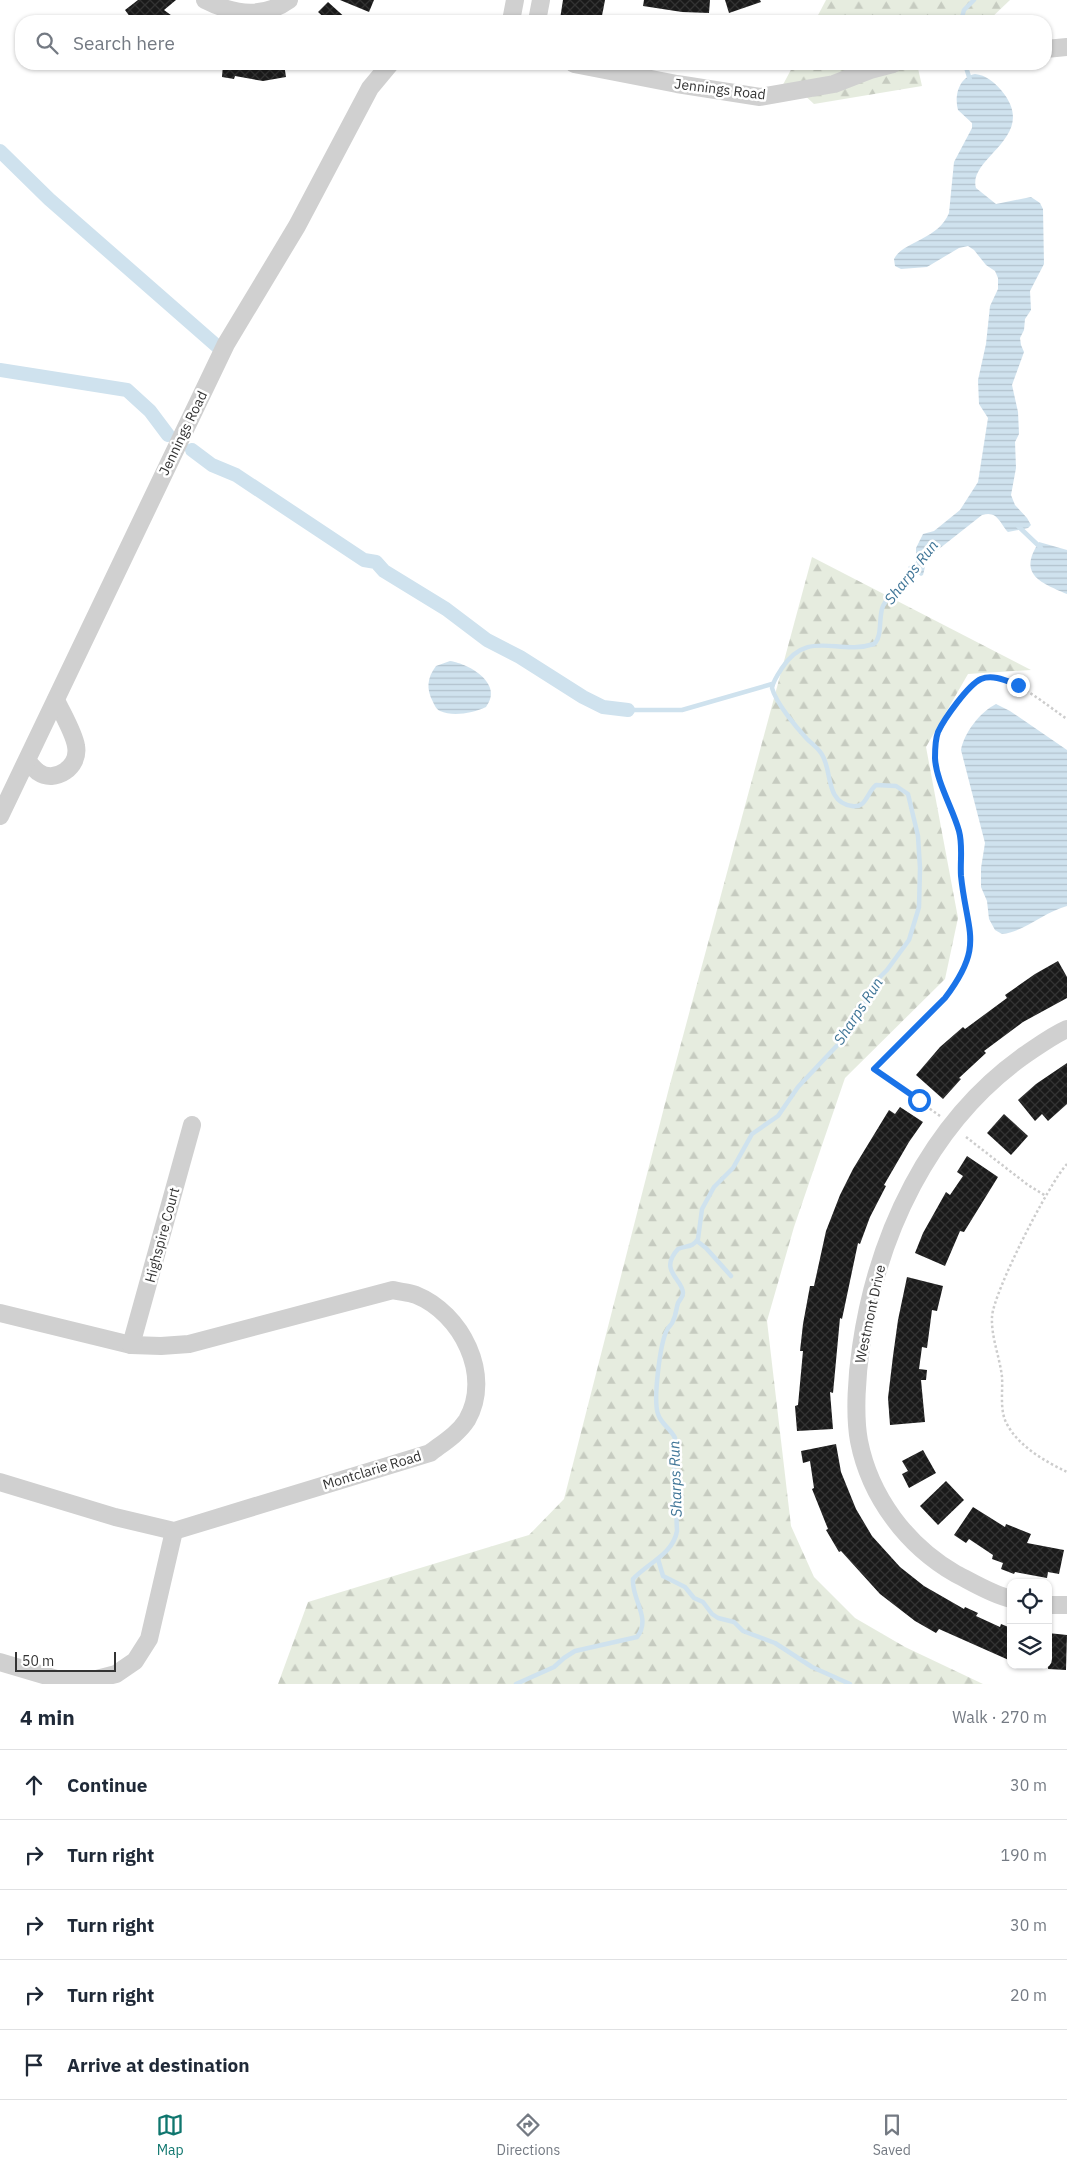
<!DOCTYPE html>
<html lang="en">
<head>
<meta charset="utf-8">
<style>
	:root { --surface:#fff; --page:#f2f2f3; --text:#1f2937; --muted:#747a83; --line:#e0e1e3; --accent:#0f766e }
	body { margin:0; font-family:"IBM Plex Sans",sans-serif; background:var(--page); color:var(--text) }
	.controls { position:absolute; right:15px; bottom:15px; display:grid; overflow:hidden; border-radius:10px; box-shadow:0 1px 4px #0004 }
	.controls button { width:45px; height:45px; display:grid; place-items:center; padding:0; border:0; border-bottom:1px solid var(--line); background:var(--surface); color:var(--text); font:25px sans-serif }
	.scale { position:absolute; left:15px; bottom:12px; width:101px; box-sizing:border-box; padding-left:5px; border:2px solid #333; border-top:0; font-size:14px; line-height:18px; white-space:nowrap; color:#333; -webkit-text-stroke:4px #fff; paint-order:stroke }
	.stop { position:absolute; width:15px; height:15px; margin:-11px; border:4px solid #1a73e8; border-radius:50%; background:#fff }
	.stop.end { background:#1a73e8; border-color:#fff; box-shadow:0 1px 5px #0008 }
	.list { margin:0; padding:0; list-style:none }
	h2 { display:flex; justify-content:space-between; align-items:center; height:65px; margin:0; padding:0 20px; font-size:21px }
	h2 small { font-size:16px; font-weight:400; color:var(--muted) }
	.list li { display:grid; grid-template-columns:32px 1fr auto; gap:15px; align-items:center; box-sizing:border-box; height:70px; padding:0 20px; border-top:1px solid var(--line) }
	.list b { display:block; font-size:19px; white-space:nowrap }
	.list em { font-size:16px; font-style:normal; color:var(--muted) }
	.icon { flex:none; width:28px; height:28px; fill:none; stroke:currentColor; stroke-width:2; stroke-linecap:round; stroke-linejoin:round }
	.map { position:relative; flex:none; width:1067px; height:1684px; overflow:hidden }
	.search { position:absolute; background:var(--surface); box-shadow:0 1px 4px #0004; left:15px; right:15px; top:15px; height:55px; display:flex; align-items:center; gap:12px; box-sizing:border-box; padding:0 18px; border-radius:20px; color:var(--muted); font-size:19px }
	.sheet { height:415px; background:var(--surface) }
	nav { display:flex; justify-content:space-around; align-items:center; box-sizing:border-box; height:70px; border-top:1px solid var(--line); background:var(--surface); font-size:14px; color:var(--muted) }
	nav a { display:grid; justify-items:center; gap:2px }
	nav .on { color:var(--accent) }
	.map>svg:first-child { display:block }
</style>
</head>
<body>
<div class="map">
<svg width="1067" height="1684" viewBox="0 0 1067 1684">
	<defs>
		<pattern id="forest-firs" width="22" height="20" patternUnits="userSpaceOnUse" patternTransform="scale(1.25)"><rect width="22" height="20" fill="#e6ecdf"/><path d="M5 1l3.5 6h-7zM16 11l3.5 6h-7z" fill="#c6cbc0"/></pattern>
		<pattern id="water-rules" width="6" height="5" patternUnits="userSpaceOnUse" patternTransform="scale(1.25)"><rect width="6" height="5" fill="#cfe2ee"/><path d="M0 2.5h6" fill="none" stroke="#b2c2cd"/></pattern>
		<pattern id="building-cross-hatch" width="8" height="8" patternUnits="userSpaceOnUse" patternTransform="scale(1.25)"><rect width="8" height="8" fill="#1a1a1a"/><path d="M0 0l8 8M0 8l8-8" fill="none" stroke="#333"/></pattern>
	</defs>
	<rect width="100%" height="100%" fill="#fff"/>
	<g fill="url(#forest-firs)">
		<polygon points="826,0 1010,0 988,21 815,21"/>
		<polygon points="794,64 917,64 922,86 814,104 800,91 778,94"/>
		<polygon points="812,557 1031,670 968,674 926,747 958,918 945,979 845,1078 794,1227 767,1321 791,1526 814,1577 855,1618 905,1647 983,1684 278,1684 308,1602 529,1535 564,1499 669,1088"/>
	</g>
	<g fill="url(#water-rules)">
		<path d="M975,74C986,75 994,82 1001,90C1041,137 967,157 976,188L996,204L1031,197L1040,203L1043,209L1044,264L1030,291L1031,310L1025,319L1024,330L1020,338L1021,345L1024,352L1012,385L1018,412L1019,434L1015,442L1016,468L1011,495L1015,505L1027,518L1031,525L1028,528L1008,532C1000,524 998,510 982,515L930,556L926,563L923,575L921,576L908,567L916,562V548L923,534L934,531L960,510L978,482L988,418L979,404L978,380L986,344L990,306L998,289V278L995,271L986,265L974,250L968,246L959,248L927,267L901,269L895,266L894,259C902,242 938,240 949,213L954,162L972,128V123L958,110C954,96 959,77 975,74Z"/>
		<path d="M1039,542L1067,550V594C1039,582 1018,574 1039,542Z"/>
		<path d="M450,661C470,664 504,684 486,707C473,713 453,717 440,711C436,709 435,706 433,702C426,689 427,678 436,666Z"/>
		<path d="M996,704L1010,711L1067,750V906C1044,912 1026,931 1002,934L995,930L989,919L987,901L981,887V868L985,843L961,750C964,733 980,712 996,704Z"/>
	</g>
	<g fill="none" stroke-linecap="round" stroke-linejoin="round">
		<g stroke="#cfe2ee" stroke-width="4.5">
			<polyline points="961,21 964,10 974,0"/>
			<polyline points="965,64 970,80"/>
			<polyline points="182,444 192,450"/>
			<polyline points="1018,526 1041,548"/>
			<polyline points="628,710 682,710 772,684"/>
			<polyline points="697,1241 706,1248 731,1276"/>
			<polyline points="658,1559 663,1576 685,1587 694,1598 703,1602 712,1614 718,1618 734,1622 743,1631 775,1643 812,1667 850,1684"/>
			<path d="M516,1684L554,1667L564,1658L575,1651L637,1637C652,1618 631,1599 633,1579C648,1563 673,1554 677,1531L674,1461L675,1438C671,1429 661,1424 658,1414C653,1400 660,1343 667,1330C668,1327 672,1325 673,1321C676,1315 676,1309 678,1303C680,1299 683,1297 683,1293C683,1279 658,1271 678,1249C687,1245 692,1248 698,1239L702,1209L714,1187L733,1168L752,1134L778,1116L798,1087L846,1036L862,1011L871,986L887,970L909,940L919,907L920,868L918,836L908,794L896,786L876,785C867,792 866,809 852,806C824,802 833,769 821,753C817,747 811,743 807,739C796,727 776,703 772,688C773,681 778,674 782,668C808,628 838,656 874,644C883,636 878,617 883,606C891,590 909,583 917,567"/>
		</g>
		<g stroke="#cfe2ee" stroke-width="14">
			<polyline points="0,151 49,199 218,347"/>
			<polyline points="0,370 127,390 150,411 168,435"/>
			<polyline points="192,450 212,465 236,475 364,560 376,562 384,571 446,609 487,640 520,657 583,697 603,707 628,710"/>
		</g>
	</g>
	<g fill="url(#building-cross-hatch)">
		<polygon points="138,0 176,0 164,10 179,21 133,21 125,10"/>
		<polygon points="340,0 374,0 369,12"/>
		<polygon points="563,0 605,0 601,21 560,19"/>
		<polygon points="644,0 710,0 709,13 682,12 643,6"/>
		<polygon points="725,0 760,0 761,2 729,13"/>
		<polygon points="328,2 349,21 328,21 318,12"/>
		<polygon points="223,64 284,64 286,77 263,81 235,76 234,79 222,77"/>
		<polygon points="1058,961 1067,977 1067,998 1023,1022 984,1051 986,1053 959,1078 961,1079 943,1099 916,1075 940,1047 963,1027 965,1029 1007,998 1005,995 1035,974"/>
		<polygon points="1067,1063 1067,1104 1048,1121 1042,1114 1035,1121 1018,1100 1036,1084"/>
		<polygon points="900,1107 923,1122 909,1142 884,1185 886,1186 870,1217 860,1244 858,1243 842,1319 840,1318 833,1393 830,1392 833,1429 797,1431 795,1406 798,1405 803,1351 800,1351 803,1324 810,1286 814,1286 826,1231 840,1195 853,1169 889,1110 895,1114"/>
		<polygon points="1004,1114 1028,1136 1011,1155 987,1133"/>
		<polygon points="967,1156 998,1177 964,1232 960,1231 945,1266 915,1253 923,1233 946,1192 950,1195 963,1176 957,1172"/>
		<polygon points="907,1277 943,1286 937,1311 932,1310 927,1348 922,1347 919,1369 927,1370 926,1380 921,1380 925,1422 890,1425 888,1398 893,1356 898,1320"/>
		<polygon points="836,1444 841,1472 856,1509 872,1536 900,1567 924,1586 964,1609 965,1607 978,1613 976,1616 1000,1627 1001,1624 1011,1628 1011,1661 939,1629 936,1633 915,1621 880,1594 841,1551 839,1552 826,1530 828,1529 812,1489 814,1488 810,1461 803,1463 801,1451"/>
		<polygon points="923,1450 936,1473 909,1488 902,1474 908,1471 902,1461"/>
		<polygon points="946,1481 964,1500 938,1525 920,1506"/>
		<polygon points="973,1507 1005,1527 1006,1524 1031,1534 1027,1543 1064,1550 1059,1574 1048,1572 1047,1578 1015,1572 1014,1574 1001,1569 1003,1563 992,1559 993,1555 969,1539 966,1543 954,1535"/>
		<polygon points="1048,1633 1067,1635 1066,1670 1048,1669"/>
	</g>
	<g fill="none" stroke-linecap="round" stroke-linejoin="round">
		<g stroke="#cdcdcd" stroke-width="2.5" stroke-dasharray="2.5 2.5" stroke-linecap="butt">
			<path d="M940,1116L874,1069L945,998C985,945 967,933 961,876C960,860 964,844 958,828C952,809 936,777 935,759C934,738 943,724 955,707C962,698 970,685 980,680C1005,668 1047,706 1067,719"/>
			<polyline points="966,1137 1028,1185 1046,1196"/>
			<path d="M1067,1164C1049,1183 993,1293 992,1317C991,1337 1000,1358 1002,1377C1003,1393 999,1412 1008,1426C1020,1447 1046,1462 1067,1472"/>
		</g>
		<g stroke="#d0d0d0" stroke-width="18">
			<path d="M205,0C232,14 263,19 289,0"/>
			<polyline points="511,21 515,0"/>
			<polyline points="537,21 541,0"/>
			<polyline points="1046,49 1067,47"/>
			<polyline points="574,64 677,84 760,97 834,84 870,70 893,64"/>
			<path d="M27,761C30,764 34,769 38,772C55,784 80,767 76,746C74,733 62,713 56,700"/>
			<polyline points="0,816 226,344 297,226 370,88 390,64"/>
			<path d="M0,1313L131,1345L161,1346L189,1344L393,1290C400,1292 409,1292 416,1295C461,1313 493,1375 467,1420C458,1434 443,1443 430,1453L174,1531L115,1517L0,1482"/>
			<polyline points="131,1345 192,1125"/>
			<path d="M1011,1599C991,1594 974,1583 956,1574C907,1546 870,1497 859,1441C854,1414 857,1374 861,1347C877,1235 929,1124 1022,1057C1037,1047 1051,1036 1067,1029"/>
			<polyline points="1048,1605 1067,1605"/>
			<polyline points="0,1662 57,1679 89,1681 116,1674 135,1661 149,1639 174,1531"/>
		</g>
	</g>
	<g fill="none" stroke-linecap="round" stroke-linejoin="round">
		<path stroke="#1a73e8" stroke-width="6" d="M919,1100L874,1069L945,998C985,945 967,934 961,876C960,861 963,846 959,831C953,809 936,781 935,758C935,750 935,740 938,732C944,719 968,685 981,679C993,674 1007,681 1018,685"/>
	</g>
	<g text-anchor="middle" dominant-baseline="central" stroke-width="5" stroke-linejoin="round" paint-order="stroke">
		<g font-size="14" fill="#333" stroke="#fff">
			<text transform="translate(720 89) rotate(7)">Jennings Road</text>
			<text transform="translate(183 433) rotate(-64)">Jennings Road</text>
			<text transform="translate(162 1235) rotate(-75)">Highspire Court</text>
			<text transform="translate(870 1314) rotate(-78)">Westmont Drive</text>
			<text transform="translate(372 1470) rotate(-17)">Montclarie Road</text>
		</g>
		<g font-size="15" font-style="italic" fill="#3f7597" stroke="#fff">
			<text transform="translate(911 572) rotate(-52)">Sharps Run</text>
			<text transform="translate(858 1011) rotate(-57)">Sharps Run</text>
			<text transform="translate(675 1479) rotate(-92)">Sharps Run</text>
		</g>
	</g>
</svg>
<div class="controls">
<button><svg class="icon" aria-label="locate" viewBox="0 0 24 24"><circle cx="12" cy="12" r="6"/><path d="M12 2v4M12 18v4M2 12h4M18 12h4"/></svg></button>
<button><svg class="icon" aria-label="layers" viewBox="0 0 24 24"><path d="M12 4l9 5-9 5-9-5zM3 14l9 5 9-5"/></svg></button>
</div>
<div class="scale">50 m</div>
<div class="stop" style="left:919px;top:1100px"></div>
<div class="stop end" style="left:1018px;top:685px"></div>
<div class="search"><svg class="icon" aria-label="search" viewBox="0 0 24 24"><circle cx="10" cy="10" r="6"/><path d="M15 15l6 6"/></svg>Search here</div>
</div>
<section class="sheet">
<h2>4 min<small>Walk · 270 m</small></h2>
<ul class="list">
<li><svg class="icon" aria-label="ahead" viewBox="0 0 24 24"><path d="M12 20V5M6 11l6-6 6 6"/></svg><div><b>Continue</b></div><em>30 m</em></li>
<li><svg class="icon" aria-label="right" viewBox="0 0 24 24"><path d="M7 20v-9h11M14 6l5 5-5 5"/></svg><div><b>Turn right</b></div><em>190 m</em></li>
<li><svg class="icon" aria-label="right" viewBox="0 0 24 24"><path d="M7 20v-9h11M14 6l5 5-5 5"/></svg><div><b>Turn right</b></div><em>30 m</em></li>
<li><svg class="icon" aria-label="right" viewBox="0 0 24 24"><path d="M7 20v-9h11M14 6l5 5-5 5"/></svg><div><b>Turn right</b></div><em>20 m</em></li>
<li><svg class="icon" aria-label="arrive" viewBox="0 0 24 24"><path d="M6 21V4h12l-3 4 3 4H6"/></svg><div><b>Arrive at destination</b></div></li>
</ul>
</section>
<nav>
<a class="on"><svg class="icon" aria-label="map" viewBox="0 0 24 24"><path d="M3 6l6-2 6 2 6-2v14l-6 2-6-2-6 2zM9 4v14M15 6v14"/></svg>Map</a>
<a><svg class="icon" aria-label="directions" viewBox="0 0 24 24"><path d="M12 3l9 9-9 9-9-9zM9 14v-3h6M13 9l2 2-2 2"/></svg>Directions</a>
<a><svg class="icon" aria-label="saved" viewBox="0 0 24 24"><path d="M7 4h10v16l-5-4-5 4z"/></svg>Saved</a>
</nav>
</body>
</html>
